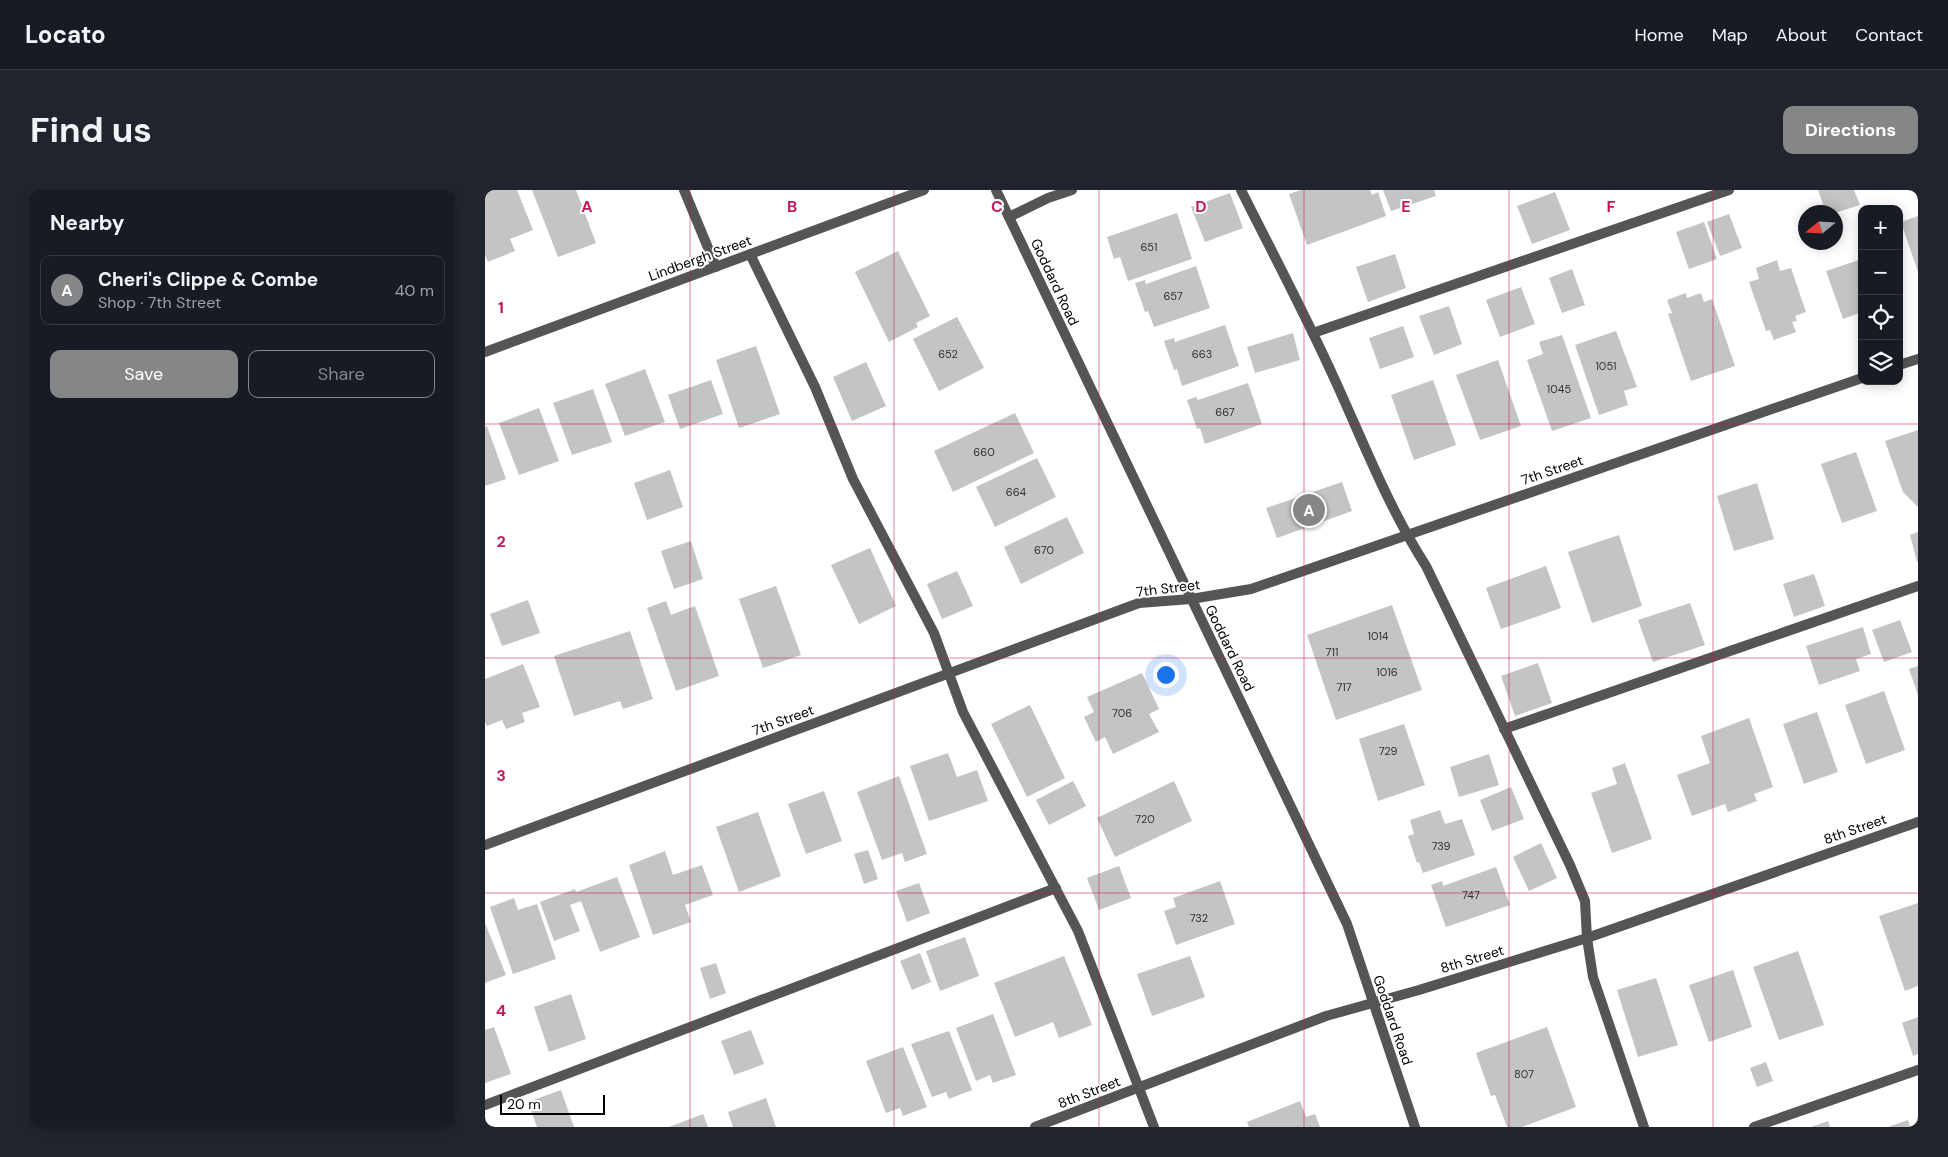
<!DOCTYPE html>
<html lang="en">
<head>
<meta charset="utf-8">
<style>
	:root { --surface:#171b24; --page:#20242c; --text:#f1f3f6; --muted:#9ea1a6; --line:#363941; --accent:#858687 }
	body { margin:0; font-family:"DM Sans",sans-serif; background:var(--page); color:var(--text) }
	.controls { position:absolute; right:15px; top:15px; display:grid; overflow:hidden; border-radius:10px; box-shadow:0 2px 12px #0003 }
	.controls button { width:45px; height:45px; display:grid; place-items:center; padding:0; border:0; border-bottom:1px solid var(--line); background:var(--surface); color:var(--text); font:25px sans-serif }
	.compass { position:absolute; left:1313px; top:15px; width:45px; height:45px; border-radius:50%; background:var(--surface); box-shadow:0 2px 12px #0003; rotate:252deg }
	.scale { position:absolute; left:15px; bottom:12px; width:105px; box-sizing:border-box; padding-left:5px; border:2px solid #000; border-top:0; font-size:14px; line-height:18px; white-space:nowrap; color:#000; -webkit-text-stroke:4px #fff; paint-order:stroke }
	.you { position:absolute; left:680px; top:484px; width:18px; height:18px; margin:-12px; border:4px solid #fff; border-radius:50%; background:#1a73e8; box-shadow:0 0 0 8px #1a73e833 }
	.badge { display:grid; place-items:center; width:32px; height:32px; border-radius:50%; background:var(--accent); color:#fff; font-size:16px; font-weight:700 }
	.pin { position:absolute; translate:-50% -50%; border:2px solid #fff; box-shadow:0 1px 5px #0006 }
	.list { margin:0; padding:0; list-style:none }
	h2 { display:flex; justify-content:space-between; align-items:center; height:65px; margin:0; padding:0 20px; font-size:21px }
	h2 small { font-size:16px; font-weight:400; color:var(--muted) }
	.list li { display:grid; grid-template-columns:32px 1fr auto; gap:15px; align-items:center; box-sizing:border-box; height:70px; margin:0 10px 10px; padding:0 10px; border:1px solid var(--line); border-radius:10px }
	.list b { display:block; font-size:19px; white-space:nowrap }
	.list p { margin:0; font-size:16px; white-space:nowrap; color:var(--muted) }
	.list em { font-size:16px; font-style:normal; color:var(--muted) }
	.actions { display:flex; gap:10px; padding:15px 20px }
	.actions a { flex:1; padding:11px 0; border:1px solid var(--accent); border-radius:10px; text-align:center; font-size:18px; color:var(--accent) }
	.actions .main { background:var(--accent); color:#fff }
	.icon { flex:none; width:28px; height:28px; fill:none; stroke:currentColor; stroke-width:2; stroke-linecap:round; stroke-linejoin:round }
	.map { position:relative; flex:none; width:1433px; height:937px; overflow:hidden; border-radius:10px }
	header { display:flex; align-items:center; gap:30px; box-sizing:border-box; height:70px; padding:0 25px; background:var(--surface); border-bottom:1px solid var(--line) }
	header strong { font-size:24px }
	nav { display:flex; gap:28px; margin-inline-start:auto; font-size:18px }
	.intro { display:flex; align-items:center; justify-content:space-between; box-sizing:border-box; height:120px; padding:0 30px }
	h1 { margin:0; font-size:35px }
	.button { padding:12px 22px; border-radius:10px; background:var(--accent); color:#fff; font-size:18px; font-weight:700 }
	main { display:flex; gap:30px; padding:0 30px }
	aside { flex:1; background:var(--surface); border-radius:10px; box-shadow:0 2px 12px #0003 }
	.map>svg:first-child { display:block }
</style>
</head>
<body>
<header>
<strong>Locato</strong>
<nav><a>Home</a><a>Map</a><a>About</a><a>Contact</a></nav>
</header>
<div class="intro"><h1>Find us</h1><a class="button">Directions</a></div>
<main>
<aside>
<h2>Nearby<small></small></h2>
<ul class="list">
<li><span class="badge">A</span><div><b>Cheri's Clippe &amp; Combe</b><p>Shop · 7th Street</p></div><em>40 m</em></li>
</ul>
<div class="actions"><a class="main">Save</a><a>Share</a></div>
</aside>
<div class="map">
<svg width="1433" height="937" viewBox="0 0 1433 937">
	<rect width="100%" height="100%" fill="#fff"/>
	<g fill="#c4c4c4">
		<polygon points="0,0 32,0 48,40 25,49 30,61 3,72 0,65"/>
		<polygon points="47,0 91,0 111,53 73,67"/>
		<polygon points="816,0 885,0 887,5 893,2 901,26 822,55 804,4"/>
		<polygon points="898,0 949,0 951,6 906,21"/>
		<polygon points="1333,0 1369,0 1375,15 1350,23 1341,22"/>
		<polygon points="1070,2 1085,40 1047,54 1032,16"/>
		<polygon points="745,3 758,38 720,52 706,17"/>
		<polygon points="692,23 707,69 643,91 635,67 629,69 622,47"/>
		<polygon points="1244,24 1257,58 1235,66 1222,32"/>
		<polygon points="1433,26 1433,82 1416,32"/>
		<polygon points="1219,32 1232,69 1204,79 1191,42"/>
		<polygon points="413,61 445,126 431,133 433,137 404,152 370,82"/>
		<polygon points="910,64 921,98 883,112 871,77"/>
		<polygon points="1377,69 1377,122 1358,129 1341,81"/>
		<polygon points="1292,70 1295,81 1306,78 1321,122 1310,126 1312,131 1307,132 1311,142 1289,150 1285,140 1281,141 1264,92 1274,89 1271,78"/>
		<polygon points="711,76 725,118 669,137 663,121 660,122 650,93 660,90 661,94"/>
		<polygon points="1087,79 1100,115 1077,123 1064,88"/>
		<polygon points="1036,97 1050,134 1015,147 1001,110"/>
		<polygon points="1201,103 1202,108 1216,103 1219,112 1227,109 1250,176 1206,191 1183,124 1187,123 1182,110"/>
		<polygon points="964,116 977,154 949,165 934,126"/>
		<polygon points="472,127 499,178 454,201 428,149"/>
		<polygon points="740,135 754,176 697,196 692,179 689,180 679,151 689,148 690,152"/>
		<polygon points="918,136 929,167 895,179 884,148"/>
		<polygon points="1131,141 1152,197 1139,201 1143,215 1114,225 1090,155"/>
		<polygon points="808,143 815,170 770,183 762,157"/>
		<polygon points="1077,145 1106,228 1067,241 1042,170 1058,164 1054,152"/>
		<polygon points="271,156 295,224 254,238 231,170"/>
		<polygon points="1013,170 1036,236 995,250 971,185"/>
		<polygon points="381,172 401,216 367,231 348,187"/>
		<polygon points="160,179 180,232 140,246 120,194"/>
		<polygon points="226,190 238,224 195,239 183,205"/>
		<polygon points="948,190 971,255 929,270 906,205"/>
		<polygon points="763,193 777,234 720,254 715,238 712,239 702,210 711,207 713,210"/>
		<polygon points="108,199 127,252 87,265 68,213"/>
		<polygon points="54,218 74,271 34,285 14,233"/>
		<polygon points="530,223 549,263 468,302 449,261"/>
		<polygon points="2,236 21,289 0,296 0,237"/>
		<polygon points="1433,240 1433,317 1418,302 1400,251"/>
		<polygon points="1371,262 1392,321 1357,333 1336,274"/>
		<polygon points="552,268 571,307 510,337 491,297"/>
		<polygon points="185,280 198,317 162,330 149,293"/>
		<polygon points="857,292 867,321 792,348 781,318"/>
		<polygon points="1272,293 1289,349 1249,361 1232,306"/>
		<polygon points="582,327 599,363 536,394 519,357"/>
		<polygon points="1433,342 1433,372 1432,372 1425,345"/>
		<polygon points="1134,345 1157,416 1107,433 1083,362"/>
		<polygon points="206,351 218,389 189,399 176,361"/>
		<polygon points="385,358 411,416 374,434 346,375"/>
		<polygon points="1061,376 1076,418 1016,439 1001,398"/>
		<polygon points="472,381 488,416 457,429 442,394"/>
		<polygon points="1329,384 1340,416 1309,427 1298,394"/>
		<polygon points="291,396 316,465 278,478 254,409"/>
		<polygon points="43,410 55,443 17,456 5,424"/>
		<polygon points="181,411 186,425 210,416 234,486 191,501 162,418"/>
		<polygon points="1205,413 1220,455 1168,472 1153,430"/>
		<polygon points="907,415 937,500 851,530 822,445"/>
		<polygon points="1415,430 1427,462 1399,472 1387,440"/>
		<polygon points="1378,437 1386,464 1371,469 1375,481 1334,495 1321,456"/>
		<polygon points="145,441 168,509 138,519 135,511 89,526 69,466"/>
		<polygon points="1053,473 1067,513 1030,526 1016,486"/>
		<polygon points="38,474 55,517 37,523 40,532 21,539 17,530 2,536 0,532 0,489"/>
		<polygon points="1433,476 1433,505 1424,479"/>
		<polygon points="657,483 674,519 664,524 674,542 628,564 620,547 611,552 599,527 609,522 602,507"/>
		<polygon points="1399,501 1420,560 1381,574 1360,515"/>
		<polygon points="545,515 580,588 542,607 506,534"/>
		<polygon points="1332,522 1353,582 1319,594 1298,534"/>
		<polygon points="1264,528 1288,597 1269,604 1272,611 1243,622 1240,614 1207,626 1192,585 1225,573 1216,546"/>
		<polygon points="919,534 940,595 893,611 874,549"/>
		<polygon points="463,563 472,587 492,580 503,611 444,631 425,576"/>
		<polygon points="1004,564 1014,595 974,607 965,577"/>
		<polygon points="1140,573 1167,649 1127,663 1106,603 1132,594 1127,578"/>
		<polygon points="414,586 442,664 420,672 417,663 397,670 372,602"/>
		<polygon points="588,591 601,616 564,635 551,610"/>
		<polygon points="689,591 707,631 630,667 612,628"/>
		<polygon points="1026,597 1039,629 1007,641 995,610"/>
		<polygon points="339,601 357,651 321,664 303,614"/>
		<polygon points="955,620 960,634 977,629 990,665 938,683 934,672 932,673 923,646 929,644 925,630"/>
		<polygon points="273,622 296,686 254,702 231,637"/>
		<polygon points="1056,653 1072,688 1044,701 1028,667"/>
		<polygon points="383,660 393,689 379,694 369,664"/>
		<polygon points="180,661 188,685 217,675 228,705 200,715 206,732 168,745 144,675"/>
		<polygon points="634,676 646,708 614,720 602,688"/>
		<polygon points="1011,677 1025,715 961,737 946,695 957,691 958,696"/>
		<polygon points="132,687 155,747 115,762 96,711 85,715 95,741 69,751 55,712 90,699 91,702"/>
		<polygon points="735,691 750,734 691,755 679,721 691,717 688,708"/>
		<polygon points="434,693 445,723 422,732 411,701"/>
		<polygon points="29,708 33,720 52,714 71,769 28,784 5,717"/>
		<polygon points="1433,713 1433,796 1420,801 1394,726"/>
		<polygon points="0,733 21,785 0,793"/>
		<polygon points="480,747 494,786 455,801 441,761"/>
		<polygon points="1313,761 1339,835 1294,850 1268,777"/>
		<polygon points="435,763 446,792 427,800 415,771"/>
		<polygon points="579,766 607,835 574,848 568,832 530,847 509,793"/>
		<polygon points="705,766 720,807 667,826 652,784"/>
		<polygon points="231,773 241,803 225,809 215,778"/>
		<polygon points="1248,780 1267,837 1224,852 1204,795"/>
		<polygon points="1171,788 1193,855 1153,867 1132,800"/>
		<polygon points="86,804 101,849 64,862 49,817"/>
		<polygon points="508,824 531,885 508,893 505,885 491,891 471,838"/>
		<polygon points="1433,827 1433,864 1428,866 1417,833"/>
		<polygon points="9,837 26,884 0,893 0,840"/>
		<polygon points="1062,837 1091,917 1037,937 1022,937 1010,905 1006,906 991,863"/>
		<polygon points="266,840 279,874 249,885 236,851"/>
		<polygon points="464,841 487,900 464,909 461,902 447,907 426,854"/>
		<polygon points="418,857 442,917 418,926 415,918 401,923 381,871"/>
		<polygon points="1281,872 1288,891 1272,897 1265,878"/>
		<polygon points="76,900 89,937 52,937 43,912"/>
		<polygon points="281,908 291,937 248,937 243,922"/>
		<polygon points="815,911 821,927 830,924 835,937 764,937 762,932"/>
		<polygon points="218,924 223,937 184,937"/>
		<polygon points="1423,930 1425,937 1403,937"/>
		<polygon points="1343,931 1345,937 1326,937"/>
	</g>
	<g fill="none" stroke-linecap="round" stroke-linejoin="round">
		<g stroke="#555" stroke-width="10">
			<polyline points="199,0 231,77"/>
			<path d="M756,0C787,62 820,124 849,188C878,251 903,317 941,376L1085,675L1100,711L1102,748L1108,787L1159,937"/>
			<polyline points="265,64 330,197 368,289 449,443 478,522 593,741 669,937"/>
			<polyline points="828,143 1244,0"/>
			<polyline points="1019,539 1433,396"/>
			<polyline points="0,915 571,698"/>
			<polyline points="1269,937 1433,880"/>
		</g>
		<g stroke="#555" stroke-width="10">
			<polyline points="524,27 563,8 587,0"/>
			<polyline points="0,162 439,0"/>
			<polyline points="1414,175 1433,169"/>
			<polyline points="0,655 654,413 706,409 766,399 1377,188"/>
			<polyline points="550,937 841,826 934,800 1102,748 1433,632"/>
		</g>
		<polyline stroke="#555" stroke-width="10" points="511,0 862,734 930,937"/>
	</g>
	<path fill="none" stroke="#c2185b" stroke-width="1" stroke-opacity="0.55" d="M205,0V937M409,0V937M614,0V937M819,0V937M1024,0V937M1228,0V937M0,234H1433M0,468H1433M0,703H1433"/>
	<g text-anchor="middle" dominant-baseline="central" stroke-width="4" stroke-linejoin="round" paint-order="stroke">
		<g font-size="11" fill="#313131">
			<text x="664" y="57">651</text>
			<text x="688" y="106">657</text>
			<text x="463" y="164">652</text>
			<text x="717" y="164">663</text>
			<text x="1121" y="176">1051</text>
			<text x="1074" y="199">1045</text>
			<text x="740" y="222">667</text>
			<text x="499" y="262">660</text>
			<text x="531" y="302">664</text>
			<text x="559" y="360">670</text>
			<text x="893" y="446">1014</text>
			<text x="847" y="462">711</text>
			<text x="902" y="482">1016</text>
			<text x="859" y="497">717</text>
			<text x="637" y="523">706</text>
			<text x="903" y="561">729</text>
			<text x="660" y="629">720</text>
			<text x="956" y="656">739</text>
			<text x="986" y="705">747</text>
			<text x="714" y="728">732</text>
			<text x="1039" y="884">807</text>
		</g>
		<g font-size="14" fill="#000" stroke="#fff">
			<text transform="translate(215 68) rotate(-20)">Lindbergh Street</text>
			<text transform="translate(570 92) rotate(65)">Goddard Road</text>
			<text transform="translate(1067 280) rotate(-19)">7th Street</text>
			<text transform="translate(683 398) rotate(-7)">7th Street</text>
			<text transform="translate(745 458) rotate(64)">Goddard Road</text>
			<text transform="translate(298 530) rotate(-20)">7th Street</text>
			<text transform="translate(1370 639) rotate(-19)">8th Street</text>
			<text transform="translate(987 769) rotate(-17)">8th Street</text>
			<text transform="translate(908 830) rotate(71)">Goddard Road</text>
			<text transform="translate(604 902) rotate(-21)">8th Street</text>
		</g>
	</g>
	<g font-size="16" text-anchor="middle" font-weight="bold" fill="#c2185b" stroke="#fff" stroke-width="4" stroke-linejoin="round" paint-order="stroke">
		<text x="102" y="22">A</text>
		<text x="307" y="22">B</text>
		<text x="512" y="22">C</text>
		<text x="716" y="22">D</text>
		<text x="921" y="22">E</text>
		<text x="1126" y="22">F</text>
		<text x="16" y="123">1</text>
		<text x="16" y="357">2</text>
		<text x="16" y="591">3</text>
		<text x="16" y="826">4</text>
	</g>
</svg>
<div class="controls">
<button>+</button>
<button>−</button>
<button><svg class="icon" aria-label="locate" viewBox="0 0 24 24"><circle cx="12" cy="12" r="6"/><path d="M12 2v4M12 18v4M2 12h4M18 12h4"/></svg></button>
<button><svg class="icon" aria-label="layers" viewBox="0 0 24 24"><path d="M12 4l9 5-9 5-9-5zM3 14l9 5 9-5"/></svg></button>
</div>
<svg class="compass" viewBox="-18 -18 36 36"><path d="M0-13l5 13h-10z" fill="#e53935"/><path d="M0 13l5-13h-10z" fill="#9ea1a6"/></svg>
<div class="scale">20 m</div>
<div class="you"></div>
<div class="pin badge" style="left:824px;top:320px">A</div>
</div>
</main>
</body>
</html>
